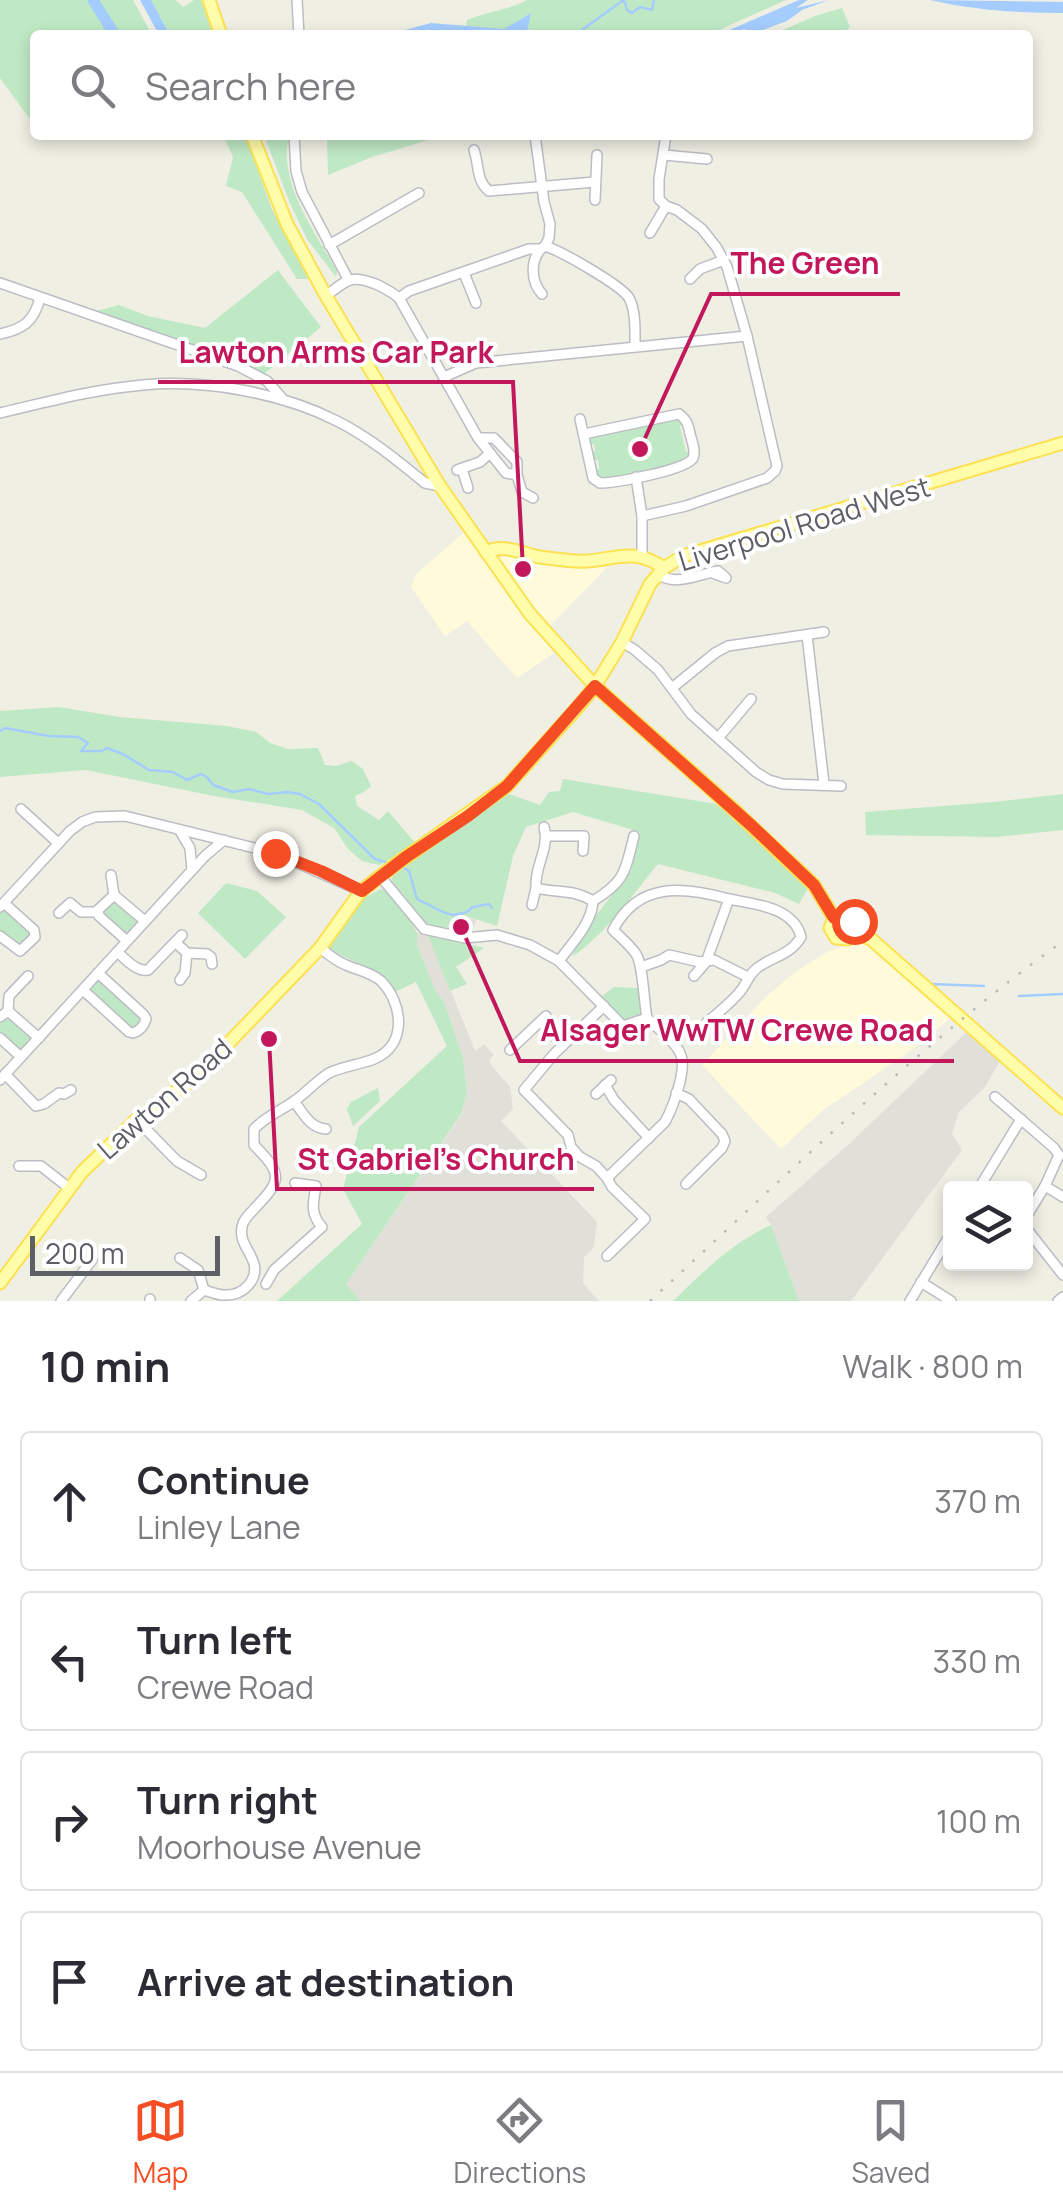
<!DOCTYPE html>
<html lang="en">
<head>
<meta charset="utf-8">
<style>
	:root { --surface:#fff; --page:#f2f2f3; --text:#2b2b33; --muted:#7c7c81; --line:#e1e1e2; --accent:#f64e24 }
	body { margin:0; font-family:Manrope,sans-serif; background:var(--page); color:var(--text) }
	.controls { position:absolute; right:30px; bottom:30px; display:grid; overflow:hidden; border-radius:10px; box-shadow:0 5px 15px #0003 }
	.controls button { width:90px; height:90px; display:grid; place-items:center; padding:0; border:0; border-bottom:2px solid var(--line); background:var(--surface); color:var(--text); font:50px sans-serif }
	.scale { position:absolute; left:30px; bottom:25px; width:190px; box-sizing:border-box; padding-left:10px; border:5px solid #5c5f66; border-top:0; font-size:28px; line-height:35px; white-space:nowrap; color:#5c5f66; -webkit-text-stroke:8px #fff; paint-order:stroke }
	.stop { position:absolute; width:30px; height:30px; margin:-22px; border:8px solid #f64e24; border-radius:50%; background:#fff }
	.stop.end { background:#f64e24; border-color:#fff; box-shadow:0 2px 10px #0008 }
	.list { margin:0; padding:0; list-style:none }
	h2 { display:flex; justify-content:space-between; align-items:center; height:130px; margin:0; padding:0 40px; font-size:42px }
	h2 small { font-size:32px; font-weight:400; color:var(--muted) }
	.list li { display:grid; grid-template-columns:65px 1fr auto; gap:30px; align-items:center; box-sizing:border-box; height:140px; margin:0 20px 20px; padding:0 20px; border:2px solid var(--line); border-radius:10px }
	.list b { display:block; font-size:38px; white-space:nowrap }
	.list p { margin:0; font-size:32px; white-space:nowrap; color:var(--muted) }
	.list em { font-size:32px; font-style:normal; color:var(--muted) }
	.icon { flex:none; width:55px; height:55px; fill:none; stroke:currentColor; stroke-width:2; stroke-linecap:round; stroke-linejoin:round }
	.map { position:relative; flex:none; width:1063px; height:1301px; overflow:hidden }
	.search { position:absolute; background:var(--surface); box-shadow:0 5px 15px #0003; left:30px; right:30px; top:30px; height:110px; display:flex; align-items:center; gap:25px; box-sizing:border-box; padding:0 35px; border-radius:10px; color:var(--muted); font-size:38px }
	.sheet { height:770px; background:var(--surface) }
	nav { display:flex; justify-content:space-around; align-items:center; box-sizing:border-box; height:140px; border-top:2px solid var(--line); background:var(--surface); font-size:28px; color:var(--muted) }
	nav a { display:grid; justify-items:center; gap:5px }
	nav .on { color:var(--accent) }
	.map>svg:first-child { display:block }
</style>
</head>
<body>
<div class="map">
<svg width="1063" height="1301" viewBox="0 0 1063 1301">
	<rect width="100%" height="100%" fill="#f0efe4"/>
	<g fill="#fffbda">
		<polygon points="467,530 525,616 554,653 517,678 467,621 445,636 411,587 417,573"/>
		<polygon points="508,553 557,564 607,567 550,626 498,560"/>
		<polygon points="856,940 877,948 953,1016 909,1052 823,1110 781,1149 702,1065 767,996 795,972 829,951 852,944"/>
	</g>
	<g fill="#e0e0d8">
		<polygon points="463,915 476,920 472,935 446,931 451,919"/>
		<polygon points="417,933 428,935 474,1048 476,1051 484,1044 494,1055 489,1060 491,1065 510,1087 513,1109 501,1121 597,1222 594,1247 584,1257 583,1283 599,1301 361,1301 346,1284 461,1115 467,1092 463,1057 444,1002 435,990 417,945"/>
		<polygon points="969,1030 1001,1059 985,1087 959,1112 952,1134 962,1150 851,1301 799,1301 771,1225 766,1217 849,1144"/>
	</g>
	<g fill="#bfe9c4">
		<polygon points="0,0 133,0 152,35 35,35 35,126 0,78"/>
		<polygon points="151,0 175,0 183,7 194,0 201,0 213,35 170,35"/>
		<path d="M527,0H786L719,30L697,35L530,34L527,27L531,13L504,30L466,27L467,20C487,11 507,11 527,0Z"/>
		<polygon points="842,8 850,27 844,32 844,35 772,35 815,16"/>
		<polygon points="201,135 245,135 272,209 308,279 297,279 242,192 226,186 233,157 224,137"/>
		<path d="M264,135H289C288,143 286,152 287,159C290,200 318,237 337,271L336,277L307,239L289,201Z"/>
		<polygon points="329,135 445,135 372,157 328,175 327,138"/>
		<polygon points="278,270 321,327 264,374 249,365 96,311 119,305 148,316 205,328"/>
		<polygon points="674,416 685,424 680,426 686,452 692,452 686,461 604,481 599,479 594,470 599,469 598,460 591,460 590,453 595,451 594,444 588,445 590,437"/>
		<polygon points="59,707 119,717 227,726 256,732 270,743 288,749 318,748 325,765 336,766 352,761 363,769 371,786 364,792 355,796 357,806 379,820 388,811 416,844 380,865 370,863 362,861 348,849 334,828 302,810 214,796 86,770 0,777 0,711"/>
		<path d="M563,779L717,804L808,888L799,904L775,893L658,864C631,896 607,933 572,957L582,933L631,871L640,832L573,812L526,827L513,856L497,926L463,915L451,919L446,931L426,929L419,914L392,881V875L395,871L506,793L540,805L549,792L560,791Z"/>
		<polygon points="1063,794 1063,830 996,837 866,835 865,812 994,802"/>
		<polygon points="226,883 257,891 286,917 245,959 198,913"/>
		<path d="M381,889L387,890L407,914L417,933V945L435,990L444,1002L463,1057L467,1092L461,1114L346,1284L361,1301H277L362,1224L343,1189L359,1127L447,1046L416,982L395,992C377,964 352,965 327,946L360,900Z"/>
		<polygon points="113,897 142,921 126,938 100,911"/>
		<polygon points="4,906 33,934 22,948 0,933 0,911"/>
		<polygon points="428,935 484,948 456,967 467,984 450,991"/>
		<polygon points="98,976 144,1020 133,1031 86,990"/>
		<polygon points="614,987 638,988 641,1011 638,1018 623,1020 602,996"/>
		<polygon points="5,1014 36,1037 20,1054 0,1035 0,1020"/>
		<polygon points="378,1088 380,1101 353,1126 347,1109 351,1102"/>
		<path d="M771,1225L799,1301H673C703,1272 733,1242 771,1225Z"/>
	</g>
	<g fill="#a5ccff">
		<polygon points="140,0 151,0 170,35 159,35"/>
		<polygon points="799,0 808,0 796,8 829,0 802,10 787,21 776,25 756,33 747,33 745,29 718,35"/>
		<path d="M930,0L1063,2V13C1018,13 973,10 930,0Z"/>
		<polygon points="531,13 527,32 544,35 386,35 431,23 504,29"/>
	</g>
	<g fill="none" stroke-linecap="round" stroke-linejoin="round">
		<g stroke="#a5ccff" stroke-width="2.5">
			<polyline points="582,30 622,1 625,2 627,10 632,13 640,7 652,10 654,0"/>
			<polyline points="0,731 5,728 49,736 78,737 88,743 81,751 102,751 107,748 123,754 149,770 173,772 187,780 201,774 207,777 213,785 233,792 249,789 268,794 288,792 300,794 319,804 375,859 385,862"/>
			<polyline points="404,868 409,871 417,899 445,913 454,915 467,912 473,907 489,904 492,908"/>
			<polyline points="931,984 984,986"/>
			<polyline points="1019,996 1063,994"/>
		</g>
		<polyline stroke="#a5ccff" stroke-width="11" points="93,0 115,35"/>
		<g stroke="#bcbdc4" stroke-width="12">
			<g id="minor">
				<polyline points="297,0 299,35"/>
				<polyline points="294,135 296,171 302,192 348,279"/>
				<polyline points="535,135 544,202 550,224 549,238 545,246"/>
				<path d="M474,150C479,164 476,181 489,191L595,182"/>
				<polyline points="664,155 707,159"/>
				<polyline points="595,200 597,155"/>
				<polyline points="650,233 666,206"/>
				<polyline points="329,245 419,193"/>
				<path d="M541,249C530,261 531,282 542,294"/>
				<polyline points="464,273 476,303"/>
				<polyline points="690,279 700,269 724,260"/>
				<polyline points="0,283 238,366 267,381 282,398"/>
				<path d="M326,296C348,279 351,274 378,285C386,289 392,292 399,298L478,438L506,473L517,475V462L494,438H478"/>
				<path d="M399,298L409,291L529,249H541L545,246C561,251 621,285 629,298C636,310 635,332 635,346"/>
				<path d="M0,334C24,329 34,321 40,298"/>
				<polyline points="444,377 476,363 747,336"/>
				<path d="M0,413C47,402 95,389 143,385C205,379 282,393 337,421C369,437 398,461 425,483L440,486"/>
				<path d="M580,419L593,478L600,483C614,483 688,470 693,458C696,451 692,441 690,434C688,424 687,420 679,414L584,434"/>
				<polyline points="462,469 468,488"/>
				<polyline points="457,470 480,462 489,454"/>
				<polyline points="517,475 522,492 533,498"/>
				<polyline points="636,477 642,516 642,557"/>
				<polyline points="642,516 686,506 767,478 775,471 777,466 747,336 727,267 717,248 702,229 677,210 666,206 659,199 659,179 666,135"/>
				<path d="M658,574C676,587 698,574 718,571L726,578L710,572"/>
				<polyline points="807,635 824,784"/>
				<polyline points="622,642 635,650 658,670 691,714 756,772 769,780 783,784 841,786"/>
				<polyline points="672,688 715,653 728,646 824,632"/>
				<polyline points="719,737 751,699"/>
				<polyline points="21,809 58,843"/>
				<path d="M544,827C550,849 534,866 536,888C560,894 570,888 593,901C592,923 572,943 559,961"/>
				<polyline points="180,831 190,848 192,870"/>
				<polyline points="547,836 584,836 583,851"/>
				<polyline points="111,875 114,895"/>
				<path d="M380,876L424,929L465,938L497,935L530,945L559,961L623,1026L647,1018C658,1029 674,1040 680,1053C688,1068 673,1107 665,1122L607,1178"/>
				<path d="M593,901C626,881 625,871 634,836"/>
				<polyline points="532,905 536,888"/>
				<polyline points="0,907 70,831 82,822 95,817 125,816 275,853 361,891"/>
				<polyline points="59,913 70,903 81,912 97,912"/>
				<polyline points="0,936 20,951 35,937 34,930 4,903"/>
				<polyline points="127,941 99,916 98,910 114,895 145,921"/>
				<polyline points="175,942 187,953 207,954 211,957 212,964"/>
				<path d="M117,952C126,959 136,972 148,970L182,935"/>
				<polyline points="641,967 661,960 669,955 700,962 714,960 748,977"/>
				<path d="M694,976L706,962L729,899C754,904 794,907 801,937C790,956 770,957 756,969C749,975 747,982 742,989C738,996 715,1016 707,1022"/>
				<polyline points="180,980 185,973 187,953"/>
				<path d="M83,990L129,1032L133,1033C140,1031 144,1026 146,1019L144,1015L98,973"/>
				<polyline points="604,1006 554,1054 524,1090 568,1135 571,1147 580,1157 596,1166 607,1178 612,1187 645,1219 607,1256"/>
				<polyline points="8,1011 9,996 28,976"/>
				<polyline points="0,1017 8,1011 39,1038"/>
				<path d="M647,1018C644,1003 643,964 636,954C630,945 620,937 613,930C638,882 682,886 729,899"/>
				<polyline points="541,1022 563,1045"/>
				<polyline points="0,1038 21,1057"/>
				<polyline points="510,1050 546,1016"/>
				<polyline points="5,1074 36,1106 44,1104 59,1093 64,1094 71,1090"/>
				<polyline points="0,1080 205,856 224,840"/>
				<polyline points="605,1085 614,1100 649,1138"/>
				<polyline points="676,1093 689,1099 722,1134 725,1141 722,1148 686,1184"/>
				<polyline points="596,1094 611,1080"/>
				<polyline points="995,1097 1054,1148 1059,1155 1045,1186 1026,1217"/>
				<path d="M294,1101C303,1113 310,1128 326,1129"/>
				<polyline points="137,1120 177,1161 201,1175"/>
				<polyline points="19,1166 41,1166 69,1188"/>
				<polyline points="1045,1186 1063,1197"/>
				<polyline points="979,1188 1021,1119"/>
				<polyline points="1026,1228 1063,1275"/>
				<polyline points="180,1258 198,1270 204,1290"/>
				<polyline points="921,1282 951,1301"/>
				<path d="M266,1284L274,1270L322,1227C310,1214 313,1203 316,1186L295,1183"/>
				<path d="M204,1290C211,1292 219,1296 227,1295C243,1295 258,1280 254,1264C250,1250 239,1242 242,1227C243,1219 250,1214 255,1208C283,1179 282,1174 254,1145V1129C265,1117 280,1111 293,1102C305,1094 316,1081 329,1073C343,1066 359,1065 374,1059C408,1045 403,1003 381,981C371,972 357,970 346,965C336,961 328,954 320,948"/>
				<polyline points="61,1301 92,1260"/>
				<polyline points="150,1301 150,1299"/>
				<polyline points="191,1301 204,1290"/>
				<polyline points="910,1301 950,1235"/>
				<polyline points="1058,1301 1063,1297"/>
			</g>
		</g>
		<g stroke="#fce151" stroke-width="15">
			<g id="major">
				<polyline points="209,0 221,35"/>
				<polyline points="252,135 287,224 326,296 440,486 530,614 595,686 732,808 814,885 834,918"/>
				<path d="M486,552C504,543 522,554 540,557C556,559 572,562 588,561C619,558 635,548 664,568"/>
				<polyline points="834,918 830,928 836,938 848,939 854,933"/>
				<polyline points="834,918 841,915 852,918 855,925 854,933"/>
				<polyline points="854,933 871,939 1063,1108"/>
				<polyline points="0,1283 82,1172 136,1120 195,1078 320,948 361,891 396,864 507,786 578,707 595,686 622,642 650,584 664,568 683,556 1063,443"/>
			</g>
		</g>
		<use href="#minor" stroke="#fff" stroke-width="9"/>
		<use href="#major" stroke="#fffcaa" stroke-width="11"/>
		<path stroke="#b7b8b9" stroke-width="2.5" stroke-dasharray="2.5 12" stroke-linecap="butt" d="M650,1301C784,1178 915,1048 1063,941"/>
	</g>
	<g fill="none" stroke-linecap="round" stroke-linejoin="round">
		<polyline stroke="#f64e24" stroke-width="12" points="275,853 321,871 362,891 406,857 468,816 507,786 595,686 752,826 814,885 834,918 844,915 854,921"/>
	</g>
	<g text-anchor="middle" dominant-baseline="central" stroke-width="8" stroke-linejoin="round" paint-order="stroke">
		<g font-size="28" fill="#5c5f66" stroke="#fff">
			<text transform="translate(804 523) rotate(-17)">Liverpool Road West</text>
			<text transform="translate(164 1098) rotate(-41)">Lawton Road</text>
		</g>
	</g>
	<path fill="none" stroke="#c2185b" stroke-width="4" d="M640 449L711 294H900M523 569L513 382H158M461 927L520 1061H954M269 1039L277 1189H594"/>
	<g fill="#c2185b" stroke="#fff" stroke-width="4">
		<circle cx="640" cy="449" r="10"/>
		<circle cx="523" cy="569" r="10"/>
		<circle cx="461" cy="927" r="10"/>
		<circle cx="269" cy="1039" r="10"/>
	</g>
	<g font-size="30" text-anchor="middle" font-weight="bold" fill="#c2185b" stroke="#fff" stroke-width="8" stroke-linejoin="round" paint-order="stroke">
		<text x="805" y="274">The Green</text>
		<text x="336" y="363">Lawton Arms Car Park</text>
		<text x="737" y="1041">Alsager WwTW Crewe Road</text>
		<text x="436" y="1170">St Gabriel's Church</text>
	</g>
</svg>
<div class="controls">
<button><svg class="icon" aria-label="layers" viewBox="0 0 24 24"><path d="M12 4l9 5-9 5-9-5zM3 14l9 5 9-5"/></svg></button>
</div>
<div class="scale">200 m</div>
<div class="stop" style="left:854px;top:921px"></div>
<div class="stop end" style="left:275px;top:853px"></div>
<div class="search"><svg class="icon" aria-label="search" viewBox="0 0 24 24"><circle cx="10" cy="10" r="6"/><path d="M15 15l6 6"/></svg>Search here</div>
</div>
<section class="sheet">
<h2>10 min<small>Walk · 800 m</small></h2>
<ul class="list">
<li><svg class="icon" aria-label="ahead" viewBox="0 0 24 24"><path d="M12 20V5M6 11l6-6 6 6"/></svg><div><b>Continue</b><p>Linley Lane</p></div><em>370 m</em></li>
<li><svg class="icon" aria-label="left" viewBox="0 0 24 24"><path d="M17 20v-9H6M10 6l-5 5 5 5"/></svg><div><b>Turn left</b><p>Crewe Road</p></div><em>330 m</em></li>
<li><svg class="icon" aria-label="right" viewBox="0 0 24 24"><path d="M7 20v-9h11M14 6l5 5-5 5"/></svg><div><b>Turn right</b><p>Moorhouse Avenue</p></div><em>100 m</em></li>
<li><svg class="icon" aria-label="arrive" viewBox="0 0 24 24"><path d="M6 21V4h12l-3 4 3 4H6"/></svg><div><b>Arrive at destination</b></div></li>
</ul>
</section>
<nav>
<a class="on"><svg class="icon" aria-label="map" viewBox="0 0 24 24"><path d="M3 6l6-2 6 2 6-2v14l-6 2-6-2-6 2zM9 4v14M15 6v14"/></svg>Map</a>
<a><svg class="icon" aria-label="directions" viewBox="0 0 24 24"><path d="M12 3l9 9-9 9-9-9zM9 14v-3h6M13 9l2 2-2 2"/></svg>Directions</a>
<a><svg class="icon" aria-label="saved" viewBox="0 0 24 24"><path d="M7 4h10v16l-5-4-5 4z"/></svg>Saved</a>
</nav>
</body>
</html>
